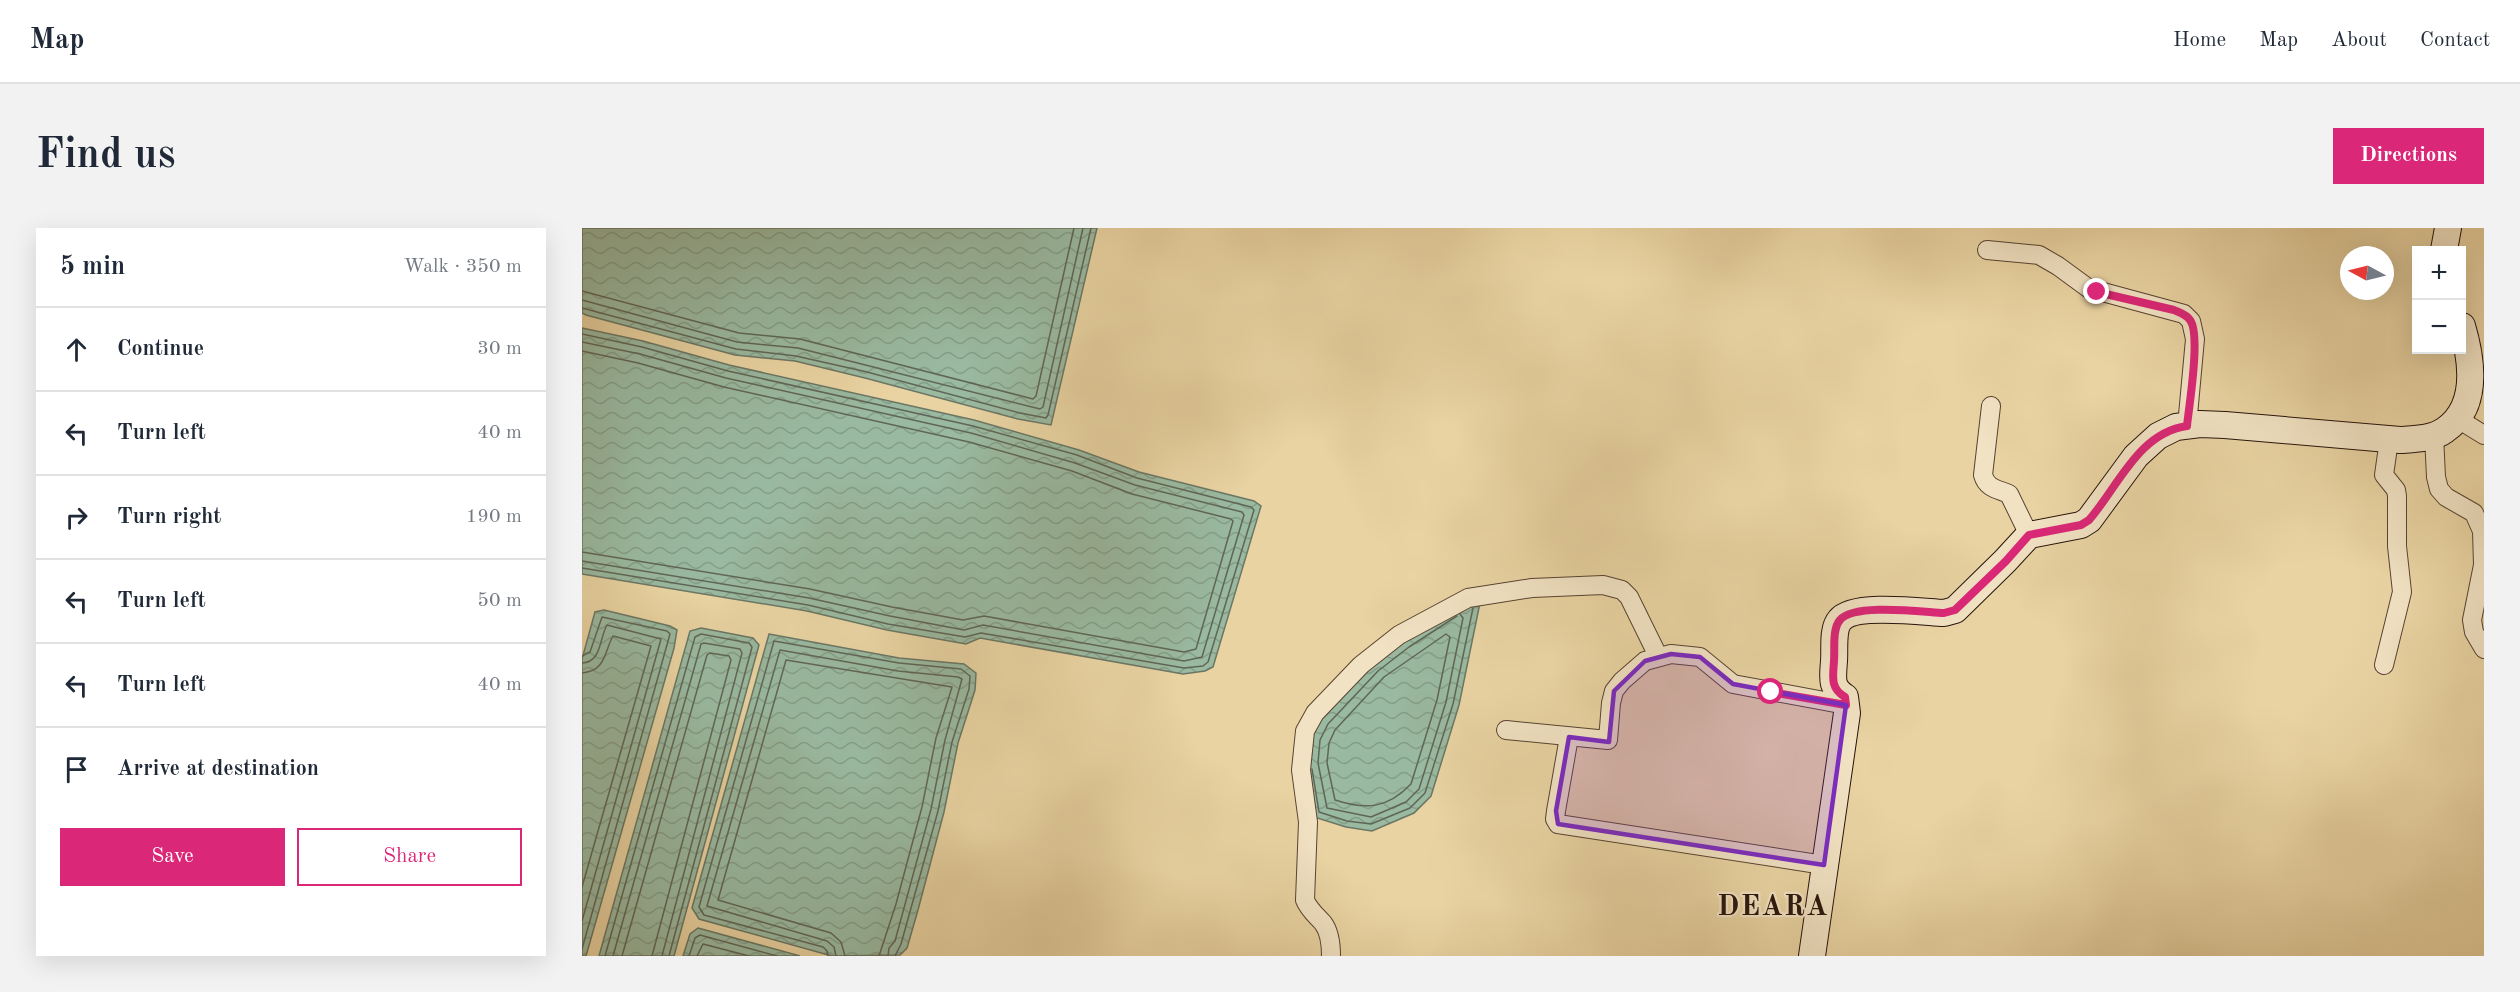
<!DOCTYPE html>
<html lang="en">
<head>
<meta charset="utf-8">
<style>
	:root { --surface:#fff; --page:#f2f2f3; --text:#1f2937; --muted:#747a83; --line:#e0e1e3; --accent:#db2777 }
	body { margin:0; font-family:"Old Standard TT",serif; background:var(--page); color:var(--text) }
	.controls { position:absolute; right:18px; top:18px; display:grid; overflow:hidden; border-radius:0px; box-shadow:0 6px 24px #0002 }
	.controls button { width:54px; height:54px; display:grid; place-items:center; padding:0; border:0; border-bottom:2px solid var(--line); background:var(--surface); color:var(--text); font:30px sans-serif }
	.compass { position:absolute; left:1758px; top:18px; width:54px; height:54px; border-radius:50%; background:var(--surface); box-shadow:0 6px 24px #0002; rotate:277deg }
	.stop { position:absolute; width:18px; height:18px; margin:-14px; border:4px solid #db2777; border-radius:50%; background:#fff }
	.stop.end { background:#db2777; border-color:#fff; box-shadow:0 2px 6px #0008 }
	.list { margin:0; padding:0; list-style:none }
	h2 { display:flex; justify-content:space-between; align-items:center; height:78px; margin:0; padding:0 24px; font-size:26px }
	h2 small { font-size:20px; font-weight:400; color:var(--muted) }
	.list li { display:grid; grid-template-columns:39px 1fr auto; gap:18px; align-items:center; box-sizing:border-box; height:84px; padding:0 24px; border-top:2px solid var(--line) }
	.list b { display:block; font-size:22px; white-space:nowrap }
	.list em { font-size:20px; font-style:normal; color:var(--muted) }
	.actions { display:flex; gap:12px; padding:18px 24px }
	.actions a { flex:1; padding:14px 0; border:2px solid var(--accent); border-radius:0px; text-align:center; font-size:21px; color:var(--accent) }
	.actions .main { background:var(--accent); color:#fff }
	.icon { flex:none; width:33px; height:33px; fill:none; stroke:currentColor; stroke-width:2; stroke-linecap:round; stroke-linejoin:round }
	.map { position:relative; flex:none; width:1902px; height:728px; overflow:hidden; border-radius:0px }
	header { display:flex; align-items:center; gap:36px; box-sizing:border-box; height:84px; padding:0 30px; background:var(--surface); border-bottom:2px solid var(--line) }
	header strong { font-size:28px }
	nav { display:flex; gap:33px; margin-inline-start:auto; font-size:21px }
	.intro { display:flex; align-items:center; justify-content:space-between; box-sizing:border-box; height:144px; padding:0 36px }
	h1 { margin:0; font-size:42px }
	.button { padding:15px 27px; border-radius:0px; background:var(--accent); color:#fff; font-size:21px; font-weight:700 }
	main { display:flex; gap:36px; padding:0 36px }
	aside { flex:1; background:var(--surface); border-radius:0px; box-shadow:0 6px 24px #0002 }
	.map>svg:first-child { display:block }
</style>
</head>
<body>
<header>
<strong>Map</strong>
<nav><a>Home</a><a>Map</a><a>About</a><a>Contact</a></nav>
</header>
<div class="intro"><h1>Find us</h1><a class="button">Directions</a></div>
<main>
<aside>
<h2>5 min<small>Walk · 350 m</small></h2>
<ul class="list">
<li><svg class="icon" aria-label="ahead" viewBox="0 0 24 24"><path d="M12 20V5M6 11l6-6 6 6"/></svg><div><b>Continue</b></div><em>30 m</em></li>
<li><svg class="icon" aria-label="left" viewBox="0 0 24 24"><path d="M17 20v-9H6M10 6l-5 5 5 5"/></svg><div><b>Turn left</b></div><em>40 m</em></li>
<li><svg class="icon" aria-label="right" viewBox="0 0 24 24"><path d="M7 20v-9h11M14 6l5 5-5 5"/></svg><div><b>Turn right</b></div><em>190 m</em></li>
<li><svg class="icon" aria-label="left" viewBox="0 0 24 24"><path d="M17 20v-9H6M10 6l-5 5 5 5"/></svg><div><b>Turn left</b></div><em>50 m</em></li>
<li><svg class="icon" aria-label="left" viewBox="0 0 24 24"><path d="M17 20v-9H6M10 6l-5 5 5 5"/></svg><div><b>Turn left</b></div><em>40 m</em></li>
<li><svg class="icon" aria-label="arrive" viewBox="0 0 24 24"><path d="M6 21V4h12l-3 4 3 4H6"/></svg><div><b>Arrive at destination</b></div></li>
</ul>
<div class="actions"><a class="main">Save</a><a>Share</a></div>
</aside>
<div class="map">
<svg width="1902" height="728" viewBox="0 0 1902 728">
	<defs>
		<pattern id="water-waves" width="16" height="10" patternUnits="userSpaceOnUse" patternTransform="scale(1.5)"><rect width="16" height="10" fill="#99b9a0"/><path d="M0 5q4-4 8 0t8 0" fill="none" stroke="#849e88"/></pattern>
	</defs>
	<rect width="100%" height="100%" fill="#e9d3a2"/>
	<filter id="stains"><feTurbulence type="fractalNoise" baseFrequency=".00333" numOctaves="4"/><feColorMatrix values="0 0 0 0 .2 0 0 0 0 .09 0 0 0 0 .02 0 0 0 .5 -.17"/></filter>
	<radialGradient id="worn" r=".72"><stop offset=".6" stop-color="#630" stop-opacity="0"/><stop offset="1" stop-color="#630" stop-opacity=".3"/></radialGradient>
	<g fill="url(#water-waves)" stroke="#6b7764" stroke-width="1.5">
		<polygon points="0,0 515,0 469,197 436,191 283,150 213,133 153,127 4,87 0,85"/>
		<polygon points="0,100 61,113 147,137 392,192 497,222 557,244 672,273 679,278 631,439 623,443 601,446 398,410 384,416 305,402 225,383 0,346"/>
		<polygon points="899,370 877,477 849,568 832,585 790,603 764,599 732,589 723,536 735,489 787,433"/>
		<polygon points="22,382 88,398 95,402 92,420 4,728 0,728 0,431 13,384"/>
		<polygon points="119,400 171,410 177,417 92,728 17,728 108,403"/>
		<polygon points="187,406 317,430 382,436 394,445 393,462 376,515 362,584 336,682 325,720 318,727 250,728 117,691 110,680"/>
		<polygon points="116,700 218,728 101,728 108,706"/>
	</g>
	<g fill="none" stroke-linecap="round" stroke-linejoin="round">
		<g stroke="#606656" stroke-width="1.5">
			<polyline points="0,63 157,105 218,111 451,171 454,168 492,0"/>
			<polyline points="0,72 155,114 216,120 458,181 461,179 501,0"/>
			<polyline points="0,80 154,121 214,128 285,144 438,185 464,190 466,187 509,0"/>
			<polyline points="0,106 60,119 146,143 391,198 495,227 555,250 669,279 672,282 626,434 621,438 602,440 399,405 383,409 306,396 226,377 0,340"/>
			<polyline points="0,114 58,126 144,150 389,205 493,235 553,257 660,284 662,287 620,429 602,433 401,397 382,402 308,388 227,370 0,333"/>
			<polyline points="0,123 56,135 142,159 387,214 490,243 550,266 649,291 651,293 614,421 602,424 402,388 381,392 310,379 228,361 0,324"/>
			<polyline points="875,388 827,419 796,443 746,496 738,512 736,535 745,580 789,589 824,574 837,561 864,474 881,390 878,386"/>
			<path d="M864,406L868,409L855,472L829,556C805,581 784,582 753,572L745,535L747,515L753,502L802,449Z"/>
			<polyline points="0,428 8,424 20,389 85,403 88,406 0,721"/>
			<path d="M0,435C20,434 17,411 25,397L79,411L0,693"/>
			<path d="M0,445C24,443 22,424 31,408L69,418L0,659"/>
			<polyline points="730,541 737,584 765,593 789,596 828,580 843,565 871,476 891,380"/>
			<polyline points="23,728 113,409 119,406 167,415 170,419 87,728"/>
			<polyline points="31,728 119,416 122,415 158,421 160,425 80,728"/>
			<polyline points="40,728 125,427 128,425 147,428 149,432 70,728"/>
			<polyline points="107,728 113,710 118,707 195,728"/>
			<polyline points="115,728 121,716 167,728"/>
			<polyline points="246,728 245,723 241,719 122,687 117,679 192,413 317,435 379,441 388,448 387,461 370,514 356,583 319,716 313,728"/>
			<polyline points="254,728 252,719 245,713 125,678 198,422 316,443 376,449 380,451 363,512 349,581 313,713 307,720 306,728"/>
			<polyline points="263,728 259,714 249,705 136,672 204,432 370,459 354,510 340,579 314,676 297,728"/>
		</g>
		<g stroke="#584331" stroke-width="20">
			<g id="minor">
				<polyline points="1405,22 1457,27 1476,38 1506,60 1602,86 1609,93 1613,111 1605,198"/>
				<path d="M1409,178L1401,247C1405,261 1416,261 1427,266L1447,307"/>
				<polyline points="1876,191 1902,207"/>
				<polyline points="1852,207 1854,249 1857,261 1864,269 1892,285 1900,303 1901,337 1890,392 1892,404 1902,421"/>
				<polyline points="1802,437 1820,364 1815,318 1815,268 1814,262 1802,247 1807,212"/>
				<polyline points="924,502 1026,512 1029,475 1032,463 1040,453 1063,433 1089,426 1118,429 1151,456 1264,477"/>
				<polyline points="987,509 974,583 973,591 976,596 1242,637"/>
				<path d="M749,728C749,717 748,704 741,695C734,687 727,682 723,672L726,594L719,542L723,503L733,485L779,437L817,407L886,370L950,360L1021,357L1040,362L1047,369L1076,428"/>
			</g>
		</g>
		<g stroke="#27130b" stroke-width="28">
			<g id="secondary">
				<polyline points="1862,22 1866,0"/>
				<path d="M1230,728L1265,485L1263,469C1248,460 1251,449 1252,433C1253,421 1250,401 1258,392C1272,375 1340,384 1362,385L1373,382L1423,333L1447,307L1499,297L1507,292L1554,228L1576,208L1594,199L1618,196L1643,197L1818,212C1832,211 1851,211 1863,202C1897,179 1890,132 1880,98"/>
			</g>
		</g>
		<use href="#minor" stroke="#f1e2c3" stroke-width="18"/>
		<use href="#secondary" stroke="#f1e2c3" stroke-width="26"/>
	</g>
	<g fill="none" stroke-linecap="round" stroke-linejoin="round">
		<path stroke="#db2777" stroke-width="8" d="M1189,464L1264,477L1263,469C1248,460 1251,449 1252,433C1253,421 1250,401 1258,392C1272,375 1340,384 1362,385L1373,382L1424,333L1447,307L1499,297L1507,292C1536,259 1556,205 1605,198C1607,178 1619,106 1608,92C1604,86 1598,85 1592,82L1515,64"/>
	</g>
	<path fill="#7b2cbf" fill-opacity="0.2" stroke="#7b2cbf" stroke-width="4.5" stroke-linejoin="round" d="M1089,426L1118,429L1151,456L1264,477L1242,637L976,596L974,583L987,509L1027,514L1032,463L1063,433Z"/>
	<g text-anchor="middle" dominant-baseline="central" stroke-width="4.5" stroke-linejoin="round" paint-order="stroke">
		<g font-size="28" font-weight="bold" letter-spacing="1.5" fill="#27130b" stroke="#f1e2c3">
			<text x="1191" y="680">DEARA</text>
		</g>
	</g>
	<rect width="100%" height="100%" filter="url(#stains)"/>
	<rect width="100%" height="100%" fill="url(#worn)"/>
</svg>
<div class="controls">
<button>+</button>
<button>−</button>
</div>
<svg class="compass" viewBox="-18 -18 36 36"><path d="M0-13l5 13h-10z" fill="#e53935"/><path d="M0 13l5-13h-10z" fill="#747a83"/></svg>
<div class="stop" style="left:1189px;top:464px"></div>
<div class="stop end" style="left:1515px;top:64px"></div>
</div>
</main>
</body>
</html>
